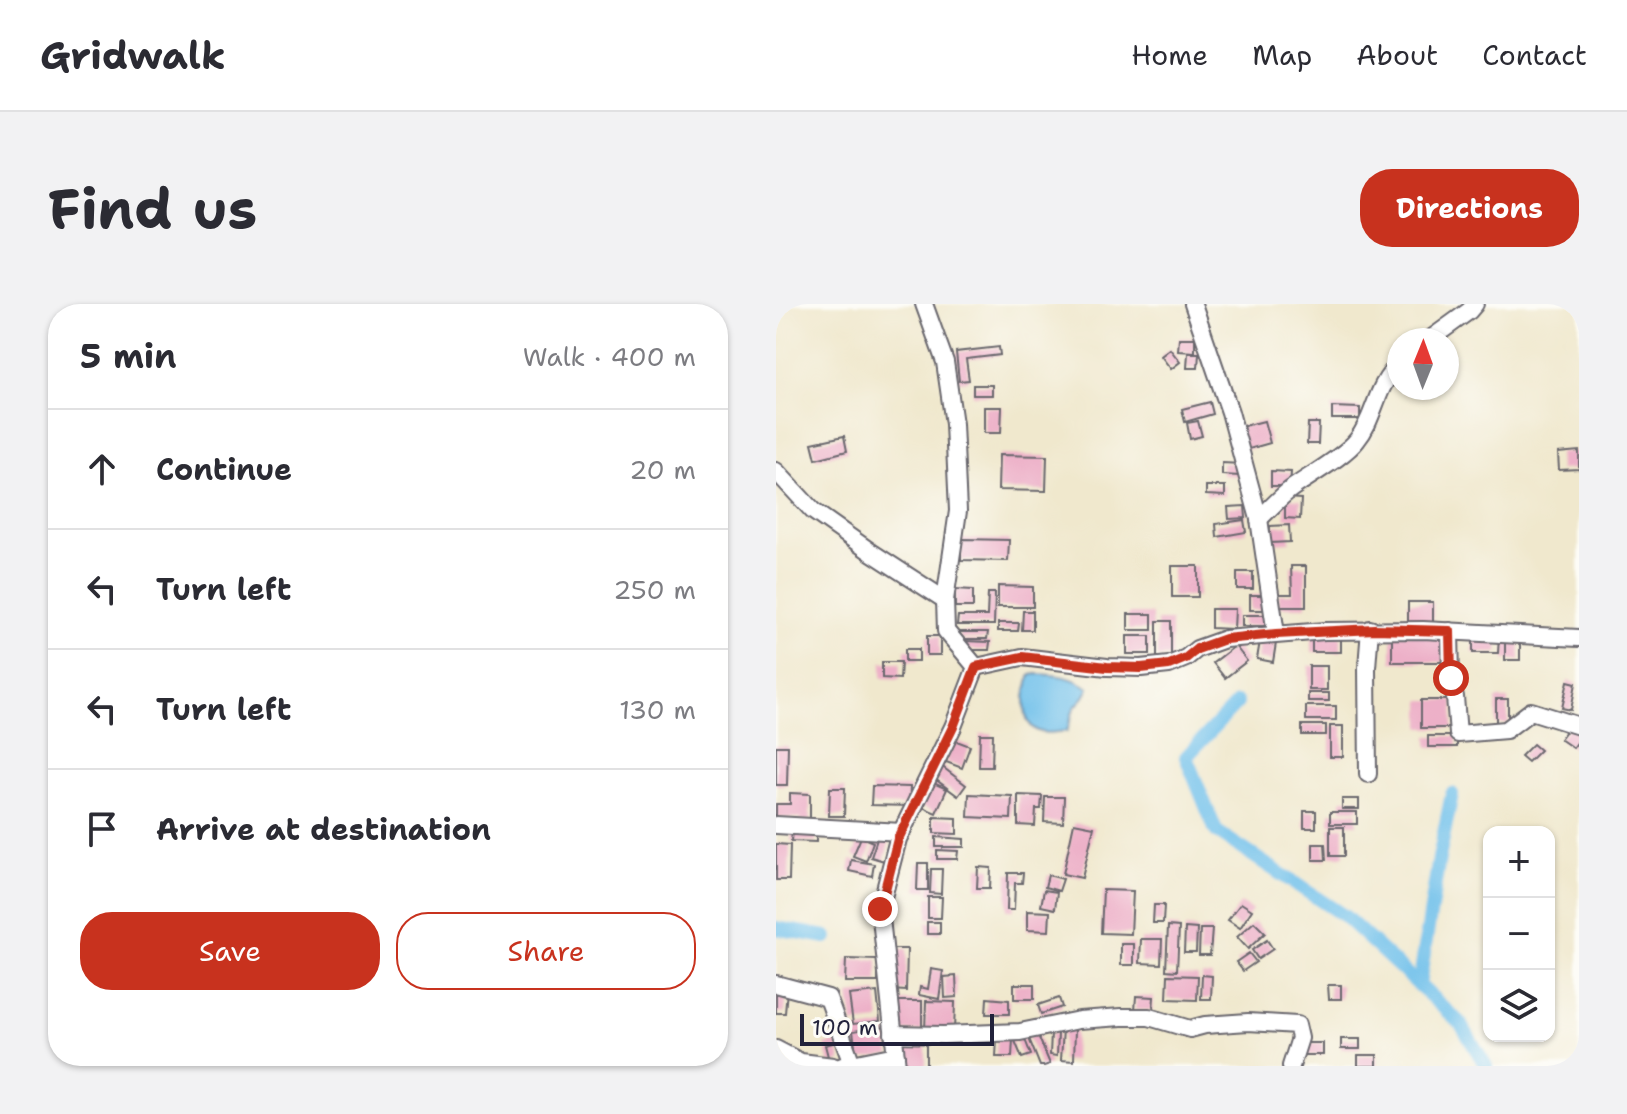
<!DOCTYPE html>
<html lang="en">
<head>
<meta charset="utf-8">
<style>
	:root { --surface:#fff; --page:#f2f2f3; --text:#2b2b33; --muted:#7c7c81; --line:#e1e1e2; --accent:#c8321e }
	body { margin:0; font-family:"Shantell Sans",sans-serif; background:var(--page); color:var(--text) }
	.controls { position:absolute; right:24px; bottom:24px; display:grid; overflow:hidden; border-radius:16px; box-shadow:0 2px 6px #0004 }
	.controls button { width:72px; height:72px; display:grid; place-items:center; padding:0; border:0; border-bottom:2px solid var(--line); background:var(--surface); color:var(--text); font:40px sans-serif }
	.compass { position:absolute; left:611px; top:24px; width:72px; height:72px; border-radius:50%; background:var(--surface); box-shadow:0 2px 6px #0004; rotate:1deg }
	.scale { position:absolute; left:24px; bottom:20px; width:194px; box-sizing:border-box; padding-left:8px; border:4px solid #22223b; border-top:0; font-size:22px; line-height:28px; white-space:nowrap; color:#22223b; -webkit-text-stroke:6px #fdfcf7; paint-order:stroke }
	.stop { position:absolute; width:24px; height:24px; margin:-18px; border:6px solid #c8321e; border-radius:50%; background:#fff }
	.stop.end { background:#c8321e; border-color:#fff; box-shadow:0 2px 8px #0008 }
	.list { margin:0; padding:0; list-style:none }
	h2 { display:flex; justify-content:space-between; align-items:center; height:104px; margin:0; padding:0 32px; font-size:34px }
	h2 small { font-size:26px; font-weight:400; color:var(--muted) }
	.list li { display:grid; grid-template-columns:52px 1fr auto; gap:24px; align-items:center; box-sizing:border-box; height:120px; padding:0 32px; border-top:2px solid var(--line) }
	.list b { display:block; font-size:30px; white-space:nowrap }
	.list em { font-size:26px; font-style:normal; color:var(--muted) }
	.actions { display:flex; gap:16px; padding:24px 32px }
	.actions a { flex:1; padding:18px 0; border:2px solid var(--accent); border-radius:32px; text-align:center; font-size:28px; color:var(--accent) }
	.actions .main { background:var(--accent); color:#fff }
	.icon { flex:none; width:44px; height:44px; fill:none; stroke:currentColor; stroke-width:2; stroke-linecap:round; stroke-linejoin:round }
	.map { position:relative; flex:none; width:803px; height:762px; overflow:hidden; border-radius:32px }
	header { display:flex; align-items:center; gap:48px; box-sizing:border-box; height:112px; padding:0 40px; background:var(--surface); border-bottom:2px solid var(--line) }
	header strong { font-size:38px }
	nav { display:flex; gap:44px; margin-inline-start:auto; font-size:28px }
	.intro { display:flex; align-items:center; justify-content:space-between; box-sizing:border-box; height:192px; padding:0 48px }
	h1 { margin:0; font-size:56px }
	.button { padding:20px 36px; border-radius:32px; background:var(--accent); color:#fff; font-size:28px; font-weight:700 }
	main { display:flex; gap:48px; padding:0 48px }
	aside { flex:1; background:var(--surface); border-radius:32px; box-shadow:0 2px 6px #0004 }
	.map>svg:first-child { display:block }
</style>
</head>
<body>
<header>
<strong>Gridwalk</strong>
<nav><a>Home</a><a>Map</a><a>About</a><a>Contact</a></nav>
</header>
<div class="intro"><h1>Find us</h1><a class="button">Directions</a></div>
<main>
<aside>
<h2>5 min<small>Walk · 400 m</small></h2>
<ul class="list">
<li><svg class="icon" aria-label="ahead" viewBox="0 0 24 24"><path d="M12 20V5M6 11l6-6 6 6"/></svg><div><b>Continue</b></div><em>20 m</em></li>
<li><svg class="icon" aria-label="left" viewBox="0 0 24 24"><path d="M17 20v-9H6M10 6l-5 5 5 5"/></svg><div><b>Turn left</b></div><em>250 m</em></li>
<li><svg class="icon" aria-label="left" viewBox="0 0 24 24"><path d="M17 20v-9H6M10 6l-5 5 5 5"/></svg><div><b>Turn left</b></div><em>130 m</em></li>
<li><svg class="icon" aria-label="arrive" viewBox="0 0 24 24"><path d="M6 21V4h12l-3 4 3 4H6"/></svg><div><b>Arrive at destination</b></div></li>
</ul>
<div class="actions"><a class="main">Save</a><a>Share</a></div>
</aside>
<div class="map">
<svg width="803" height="762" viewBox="0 0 803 762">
	<rect width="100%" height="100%" fill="#fdfcf7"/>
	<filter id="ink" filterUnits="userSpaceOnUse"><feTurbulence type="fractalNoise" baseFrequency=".0125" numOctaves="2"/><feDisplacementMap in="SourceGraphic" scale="16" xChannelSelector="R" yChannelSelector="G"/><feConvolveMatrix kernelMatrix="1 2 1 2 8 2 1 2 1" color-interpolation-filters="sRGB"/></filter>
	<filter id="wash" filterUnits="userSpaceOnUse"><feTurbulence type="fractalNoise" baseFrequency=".006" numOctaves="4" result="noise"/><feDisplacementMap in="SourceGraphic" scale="32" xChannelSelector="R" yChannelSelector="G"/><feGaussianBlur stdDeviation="1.8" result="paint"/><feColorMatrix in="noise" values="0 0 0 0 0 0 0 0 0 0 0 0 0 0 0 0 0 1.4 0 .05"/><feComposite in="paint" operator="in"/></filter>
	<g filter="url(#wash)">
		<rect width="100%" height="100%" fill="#f0e8cd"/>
		<path fill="#6ebfea" stroke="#487092" stroke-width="2" d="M261,370C281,371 296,372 313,384L308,393L298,404L291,427C283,428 274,430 265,428C243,422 248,386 255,371Z"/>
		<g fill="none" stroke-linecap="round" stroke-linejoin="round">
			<g stroke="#6ebfea" stroke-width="14">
				<polyline points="461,399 410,453 440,527 568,612 685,720 710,762"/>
				<polyline points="0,624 50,633"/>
				<polyline points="643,681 663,554 676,490"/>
			</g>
		</g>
		<g id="blocks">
			<g fill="#edb0c8">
				<polygon points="403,34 419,34 419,48 402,47"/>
				<polygon points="223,43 224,51 190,55 193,76 183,77 180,48"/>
				<polygon points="394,45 404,58 395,65 385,52"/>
				<polygon points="412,49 423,49 422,64 411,64"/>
				<rect x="197" y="81" width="19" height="10"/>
				<polygon points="434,98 437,110 409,118 406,105"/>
				<polygon points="208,103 226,103 225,129 208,129"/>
				<polygon points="556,103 584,104 584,115 556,115"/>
				<polygon points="422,117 426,132 414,135 411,119"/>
				<polygon points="488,117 494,139 466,147 460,124"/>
				<polygon points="532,119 543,119 542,140 531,140"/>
				<polygon points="68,132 71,147 40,155 36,139"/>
				<polygon points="803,147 803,165 783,166 782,149"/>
				<polygon points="223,151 271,152 270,187 222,186"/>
				<polygon points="446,159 465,160 464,172 446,171"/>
				<polygon points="495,167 515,168 514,182 495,182"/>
				<polygon points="430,182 449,182 449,192 430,191"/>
				<polygon points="509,194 525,195 524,215 509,214"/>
				<polygon points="469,202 470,214 453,215 452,203"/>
				<polygon points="468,216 470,228 441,233 440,220"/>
				<polygon points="513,221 514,238 494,239 494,222"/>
				<polygon points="185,235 233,236 232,257 185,256"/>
				<rect x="396" y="262" width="26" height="31"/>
				<polygon points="515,262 530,262 530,303 503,303 503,290 516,290"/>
				<rect x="461" y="268" width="16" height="17"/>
				<polygon points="222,282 257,283 257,303 222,303"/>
				<polygon points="179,285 197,286 197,303 179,303"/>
				<polygon points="212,289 219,289 218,321 181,321 182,312 211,312"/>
				<rect x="474" y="291" width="18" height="15"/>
				<rect x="632" y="298" width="25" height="23"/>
				<polygon points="435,305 459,305 458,325 435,324"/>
				<polygon points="247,307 257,307 257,326 246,326"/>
				<rect x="352" y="310" width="24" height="16"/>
				<rect x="466" y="311" width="23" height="11"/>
				<rect x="381" y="317" width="14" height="36"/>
				<polygon points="222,319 243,319 242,327 222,327"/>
				<polygon points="184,328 212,328 211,335 184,335"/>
				<rect x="616" y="330" width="51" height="28"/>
				<rect x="151" y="332" width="13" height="19"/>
				<rect x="351" y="332" width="23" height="18"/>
				<rect x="536" y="332" width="29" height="16"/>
				<polygon points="697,333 723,333 722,349 697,349"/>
				<rect x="729" y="334" width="15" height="22"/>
				<polygon points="188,337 214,338 213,346 188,346"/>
				<polygon points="484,337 500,339 497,358 481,355"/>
				<polygon points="459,342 471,357 449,374 437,359"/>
				<rect x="129" y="345" width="14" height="12"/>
				<polygon points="106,358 125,358 124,375 106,374"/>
				<rect x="533" y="362" width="18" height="24"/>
				<polygon points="792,377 800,379 795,406 786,404"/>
				<rect x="532" y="389" width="21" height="8"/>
				<rect x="720" y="395" width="12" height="25"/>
				<polygon points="645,396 678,396 677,424 645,424"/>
				<rect x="530" y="402" width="30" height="14"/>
				<rect x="526" y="421" width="24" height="10"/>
				<rect x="554" y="422" width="13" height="31"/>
				<polygon points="793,423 803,429 803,436 797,444 784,435"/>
				<polygon points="204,430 217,430 216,463 203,463"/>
				<rect x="652" y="432" width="29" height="11"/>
				<polygon points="178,436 194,442 186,464 170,458"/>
				<polygon points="757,440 764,446 752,458 745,452"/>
				<polygon points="0,442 12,442 11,481 0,481"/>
				<polygon points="164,461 190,481 182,492 155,472"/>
				<polygon points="155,478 171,485 160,509 144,502"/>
				<polygon points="96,482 134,483 133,502 95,501"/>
				<polygon points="54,484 69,484 68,512 53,512"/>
				<polygon points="14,489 34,490 34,517 24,517 24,514 0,514 0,500 14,500"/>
				<polygon points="193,490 236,492 235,515 192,513"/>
				<polygon points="242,491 266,492 265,505 260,505 259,522 242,521"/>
				<polygon points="269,493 288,493 287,519 268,518"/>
				<rect x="566" y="495" width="17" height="10"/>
				<rect x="528" y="507" width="12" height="17"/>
				<rect x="554" y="508" width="27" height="12"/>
				<polygon points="158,513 181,514 181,530 158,529"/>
				<polygon points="298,519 318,523 306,574 287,570"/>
				<rect x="554" y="523" width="14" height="29"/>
				<polygon points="16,528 40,529 40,538 15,537"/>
				<polygon points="102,532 114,536 108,557 95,553"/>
				<polygon points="85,533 97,538 90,557 77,552"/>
				<polygon points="160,533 188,535 188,543 160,543"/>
				<polygon points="0,540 14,541 13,576 0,576"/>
				<polygon points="537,540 549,540 550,556 537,556"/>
				<polygon points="161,546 182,547 181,555 161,555"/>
				<polygon points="75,556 98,560 96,572 73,567"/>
				<polygon points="142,559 152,559 152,586 141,586"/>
				<polygon points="202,563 215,564 214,584 201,584"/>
				<polygon points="155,565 166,565 165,590 154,589"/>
				<polygon points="232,569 247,569 246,579 239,579 238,606 231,606"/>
				<polygon points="272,571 287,575 283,587 269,583"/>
				<polygon points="268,586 281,588 279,605 265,602"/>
				<polygon points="327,586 357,587 355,630 325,629"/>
				<polygon points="152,593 166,593 165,614 152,614"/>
				<polygon points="465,599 476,606 464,624 452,616"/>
				<polygon points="378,601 388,601 387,619 377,619"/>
				<polygon points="251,607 274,608 273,627 251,626"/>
				<rect x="151" y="618" width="13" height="12"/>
				<polygon points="478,618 489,629 472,645 461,633"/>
				<polygon points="392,622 403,623 401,667 390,666"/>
				<polygon points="409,624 421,625 420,648 408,648"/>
				<polygon points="424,625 436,625 434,651 423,651"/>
				<polygon points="365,635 386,635 385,660 364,659"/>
				<polygon points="491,636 497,645 482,655 476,646"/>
				<rect x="345" y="640" width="13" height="21"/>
				<polygon points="116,645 131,645 130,687 115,686"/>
				<polygon points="473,649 480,658 467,667 460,658"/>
				<polygon points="70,655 102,656 102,678 69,678"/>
				<polygon points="155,665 167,667 163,695 143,691 144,683 152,685"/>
				<polygon points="392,671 422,672 421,696 391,695"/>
				<polygon points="426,671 436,672 435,695 425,695"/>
				<polygon points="180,672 181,693 169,694 168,673"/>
				<rect x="238" y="680" width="20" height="15"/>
				<polygon points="552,681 565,681 565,695 553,695"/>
				<polygon points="0,685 11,686 9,709 0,709"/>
				<polygon points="101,688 104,717 77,720 73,691"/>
				<polygon points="360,692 378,693 377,706 359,706"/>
				<polygon points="211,694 233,696 233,710 210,710"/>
				<polygon points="283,694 286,703 265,710 262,701"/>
				<polygon points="117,697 146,697 146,727 118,728"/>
				<polygon points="150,697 179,698 178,728 149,727"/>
				<polygon points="110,722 114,751 81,756 77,727"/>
				<polygon points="287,725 299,725 298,757 285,756"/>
				<polygon points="261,729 274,760 268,762 264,762 252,732"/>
				<polygon points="275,729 282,729 281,752 274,751"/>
				<polygon points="150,733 150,762 123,762 122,734"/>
				<polygon points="248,733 255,751 246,754 239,737"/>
				<polygon points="221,734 237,735 236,753 220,753"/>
				<rect x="565" y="735" width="19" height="10"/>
				<polygon points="61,738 65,757 54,760 49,741"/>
				<rect x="526" y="739" width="21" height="12"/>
				<rect x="582" y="751" width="19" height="11"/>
			</g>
		</g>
	</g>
	<g filter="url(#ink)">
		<use href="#blocks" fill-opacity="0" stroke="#6a676e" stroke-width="2"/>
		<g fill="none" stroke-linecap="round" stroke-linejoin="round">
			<g stroke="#6a676e" stroke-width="20">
				<g id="street">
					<polyline points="417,0 454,108 483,215 500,330"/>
					<polyline points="653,36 693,7 699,0"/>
					<polyline points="0,167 37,207 95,248 169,296"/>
					<path d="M483,215C494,205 504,193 515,185C533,172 569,152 581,136C600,113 599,81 623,61"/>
					<polyline points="674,327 675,374 679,393 682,430 730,426 755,407 803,422"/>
					<polyline points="200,363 246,353 331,363 365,364 393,361 410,354 421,345 449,335 549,327 647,326 803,334"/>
					<polyline points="592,470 591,363 594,325"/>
					<polyline points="0,521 126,528"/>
					<polyline points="0,680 52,694 76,760"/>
					<polyline points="117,730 167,731 244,728 303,716 346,713 373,713 414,725 429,721 472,718 521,721 524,734 515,762"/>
					<polyline points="0,745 25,758 57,762"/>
					<polyline points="66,762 120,751"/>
					<polyline points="121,762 104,605 122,535 177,423 200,363 170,327 169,296 182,207 178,120 169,58 148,0"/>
				</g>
			</g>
			<use href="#street" stroke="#fff" stroke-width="16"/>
		</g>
	</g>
	<g fill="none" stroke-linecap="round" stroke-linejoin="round" filter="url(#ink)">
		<polyline stroke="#c8321e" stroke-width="10" points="104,605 122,535 177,423 200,363 246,353 331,363 365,364 393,361 410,354 421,345 449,335 500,330 598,325 674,327 675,374"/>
	</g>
</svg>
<div class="controls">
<button>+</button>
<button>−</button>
<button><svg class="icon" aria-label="layers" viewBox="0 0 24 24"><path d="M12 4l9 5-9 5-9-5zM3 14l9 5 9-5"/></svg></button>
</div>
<svg class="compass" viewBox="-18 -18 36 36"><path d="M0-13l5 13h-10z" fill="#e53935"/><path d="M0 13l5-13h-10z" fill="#7c7c81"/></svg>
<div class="scale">100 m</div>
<div class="stop" style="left:675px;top:374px"></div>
<div class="stop end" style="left:104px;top:605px"></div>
</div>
</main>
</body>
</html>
